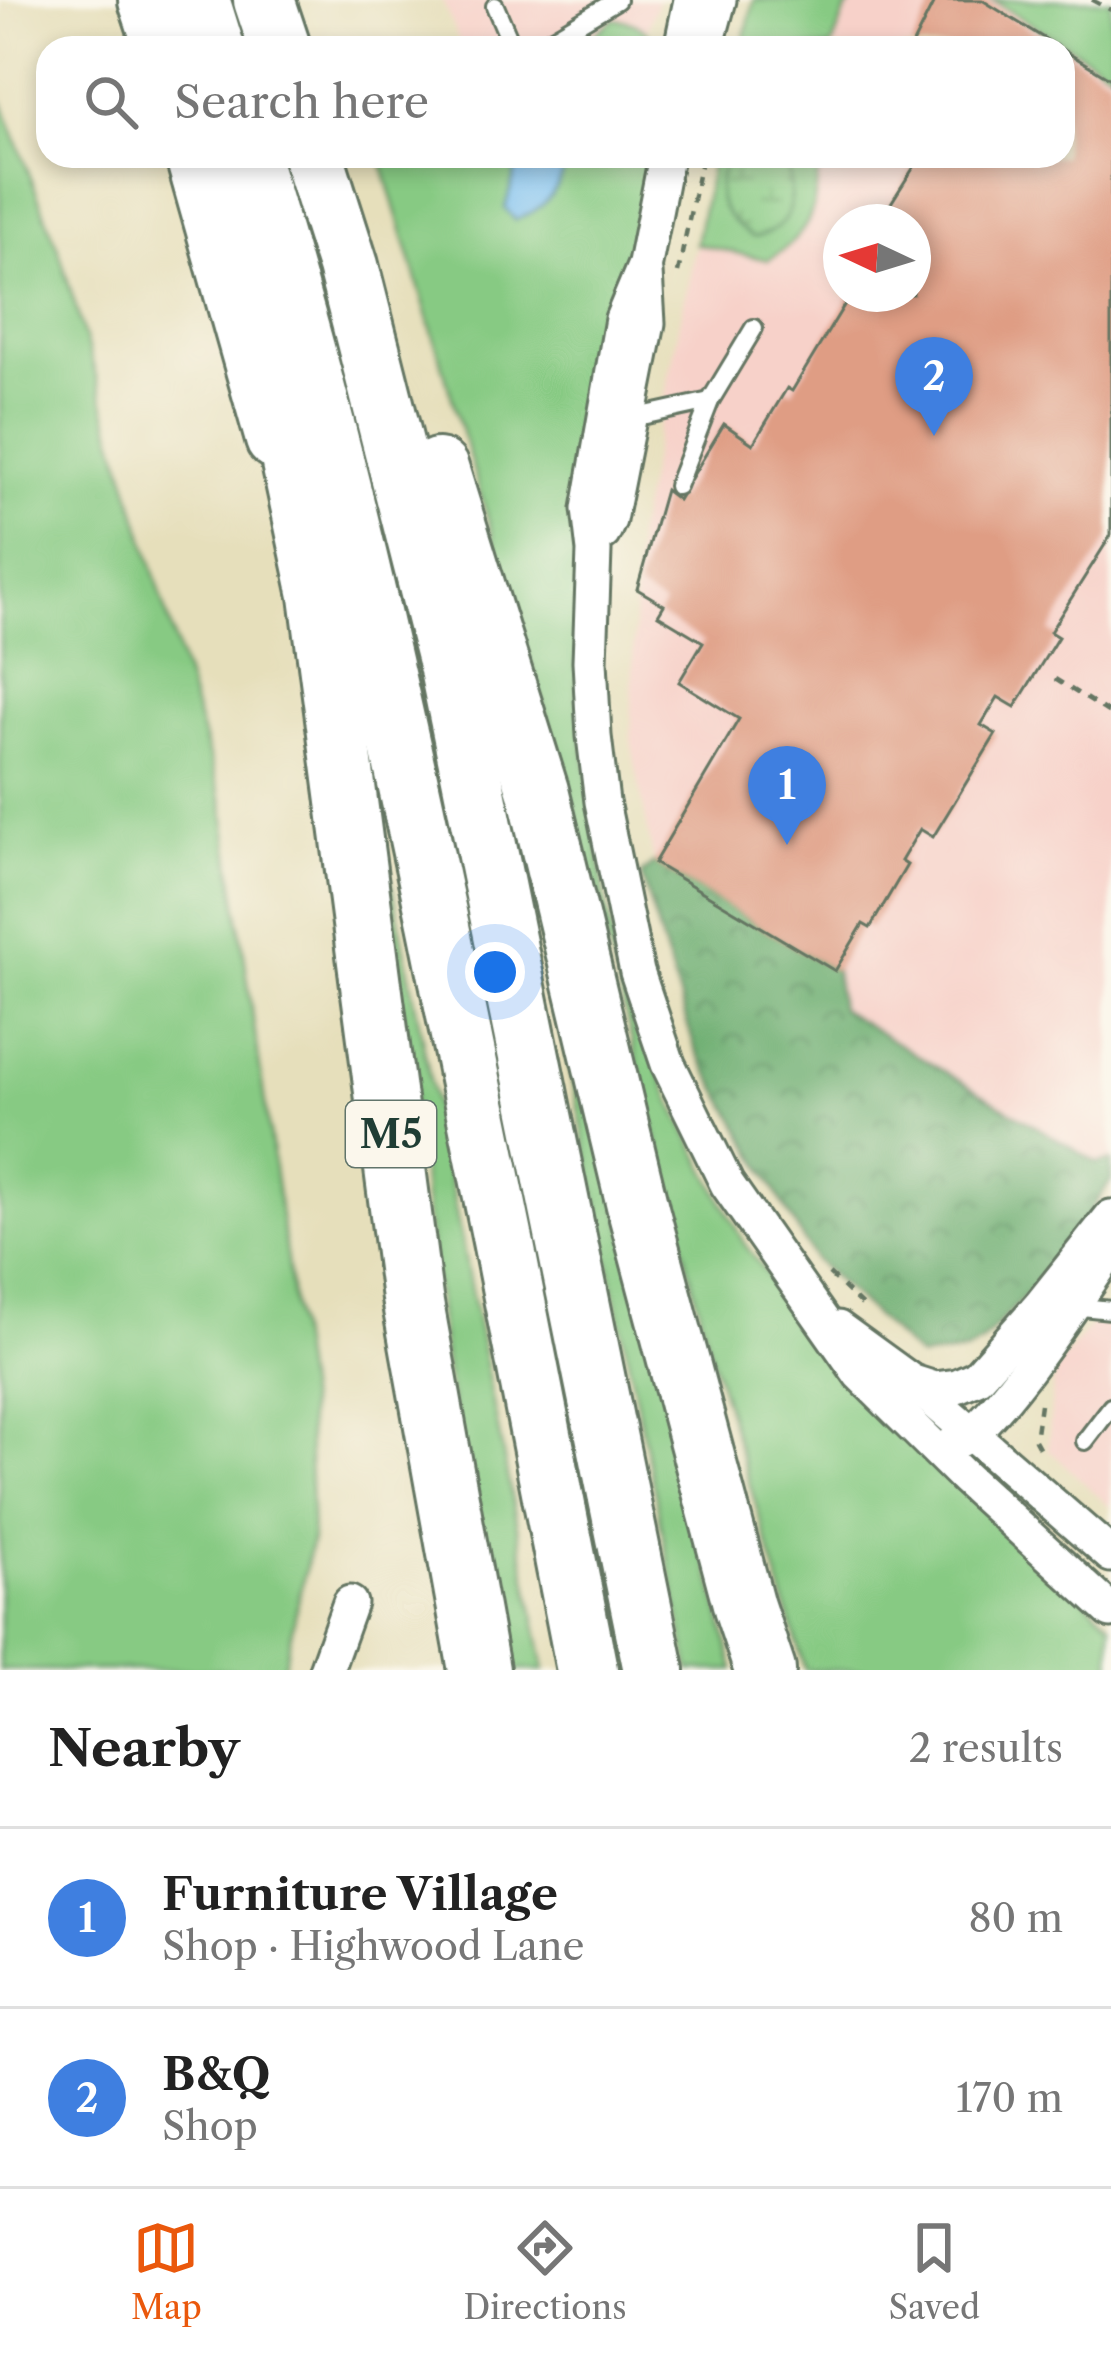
<!DOCTYPE html>
<html lang="en">
<head>
<meta charset="utf-8">
<style>
	:root { --surface:#fff; --page:#f6f6f6; --text:#222; --muted:#767676; --line:#e0e0e0; --accent:#ea580c }
	body { margin:0; font-family:"Libre Caslon Text",serif; background:var(--page); color:var(--text) }
	.compass { position:absolute; left:823px; top:204px; width:108px; height:108px; border-radius:50%; background:var(--surface); box-shadow:0 6px 18px #0003; rotate:274deg }
	.you { position:absolute; left:495px; top:972px; width:42px; height:42px; margin:-30px; border:9px solid #fff; border-radius:50%; background:#1a73e8; box-shadow:0 0 0 18px #1a73e833 }
	.badge { display:grid; place-items:center; width:78px; height:78px; border-radius:50%; background:var(--accent); color:#fff; font-size:39px; font-weight:700 }
	.pin { position:absolute; translate:-50% -99px; filter:drop-shadow(0 3px 6px #0008) }
	.pin::after { content:''; position:absolute; top:63px; width:42px; height:36px; background:inherit; clip-path:polygon(0 0,100% 0,50% 100%) }
	.list { margin:0; padding:0; list-style:none }
	h2 { display:flex; justify-content:space-between; align-items:center; height:156px; margin:0; padding:0 48px; font-size:51px }
	h2 small { font-size:39px; font-weight:400; color:var(--muted) }
	.list li { display:grid; grid-template-columns:78px 1fr auto; gap:36px; align-items:center; box-sizing:border-box; height:180px; padding:0 48px; border-top:3px solid var(--line) }
	.list b { display:block; font-size:45px; white-space:nowrap }
	.list p { margin:0; font-size:39px; white-space:nowrap; color:var(--muted) }
	.list em { font-size:39px; font-style:normal; color:var(--muted) }
	.icon { flex:none; width:66px; height:66px; fill:none; stroke:currentColor; stroke-width:2; stroke-linecap:round; stroke-linejoin:round }
	.map { position:relative; flex:none; width:1111px; height:1670px; overflow:hidden }
	.search { position:absolute; background:var(--surface); box-shadow:0 6px 18px #0003; left:36px; right:36px; top:36px; height:132px; display:flex; align-items:center; gap:30px; box-sizing:border-box; padding:0 42px; border-radius:36px; color:var(--muted); font-size:45px }
	.sheet { height:516px; background:var(--surface) }
	nav { display:flex; justify-content:space-around; align-items:center; box-sizing:border-box; height:168px; border-top:3px solid var(--line); background:var(--surface); font-size:33px; color:var(--muted) }
	nav a { display:grid; justify-items:center; gap:6px }
	nav .on { color:var(--accent) }
	.map>svg:first-child { display:block }
</style>
</head>
<body>
<div class="map">
<svg width="1111" height="1670" viewBox="0 0 1111 1670">
	<defs>
		<pattern id="forest-crowns" width="20" height="18" patternUnits="userSpaceOnUse" patternTransform="scale(3)"><rect width="20" height="18" fill="#6dae71"/><path d="M2 6a3 3 0 1 1 6 0M12 15a3 3 0 1 1 6 0" fill="none" stroke="#598f5e"/></pattern>
		<pattern id="wetland-marsh" width="20" height="14" patternUnits="userSpaceOnUse" patternTransform="scale(3)"><rect width="20" height="14" fill="#87ca83"/><path d="M1 5h8M5 5V1M11 12h8M15 12V8" fill="none" stroke="#6ea56c"/></pattern>
	</defs>
	<rect width="100%" height="100%" fill="#fbf7ec"/>
	<filter id="ink" filterUnits="userSpaceOnUse"><feTurbulence type="fractalNoise" baseFrequency=".00833" numOctaves="2"/><feDisplacementMap in="SourceGraphic" scale="24" xChannelSelector="R" yChannelSelector="G"/><feConvolveMatrix kernelMatrix="1 2 1 2 8 2 1 2 1" color-interpolation-filters="sRGB"/></filter>
	<filter id="wash" filterUnits="userSpaceOnUse"><feTurbulence type="fractalNoise" baseFrequency=".004" numOctaves="4" result="noise"/><feDisplacementMap in="SourceGraphic" scale="48" xChannelSelector="R" yChannelSelector="G"/><feGaussianBlur stdDeviation="2.7" result="paint"/><feColorMatrix in="noise" values="0 0 0 0 0 0 0 0 0 0 0 0 0 0 0 0 0 1.4 0 .05"/><feComposite in="paint" operator="in"/></filter>
	<g filter="url(#wash)">
		<rect width="100%" height="100%" fill="#e6dfbb"/>
		<g fill="#f7d1c9" fill-rule="evenodd">
			<polygon points="442,0 658,0 647,30 632,20 586,38 576,48 462,48"/>
			<path d="M856,0H992L1111,72V1161L1097,1163L839,1009L835,970L654,863L631,741L636,536L696,244L768,260L814,205L820,156H1063V48H831L846,10ZM841,222H913V294H841Z"/>
			<polygon points="1093,1323 1111,1326 1111,1508 1048,1449 1054,1369"/>
		</g>
		<g fill="#87ca83" stroke="#53845c" stroke-width="3">
			<polygon points="754,0 856,0 846,10 831,48 742,48"/>
			<polygon points="992,0 1111,0 1111,72"/>
			<path d="M614,19C637,20 646,28 658,48H576Z"/>
			<polygon points="0,97 59,251 223,804 307,1404 312,1539 283,1670 0,1670"/>
			<polygon points="380,156 649,156 595,421 577,552 577,696 605,899 622,978 672,1103 743,1242 811,1336 849,1381 1111,1624 1111,1670 805,1670 708,1345 575,812"/>
			<path d="M713,156H820C814,208 816,231 768,260L696,244Z"/>
			<polygon points="517,801 734,1670 690,1670"/>
			<polygon points="378,812 545,1670 502,1670 446,1371"/>
		</g>
		<polygon fill="url(#forest-crowns)" stroke="#467652" stroke-width="3" points="654,863 835,971 840,1009 1097,1163 1111,1161 1111,1180 1055,1264 981,1343 965,1352 919,1358 814,1259 695,1048 641,875"/>
		<path fill="url(#wetland-marsh)" stroke="#53845c" stroke-width="3" d="M728,156H787C791,194 800,229 753,237C719,215 709,194 728,156Z"/>
		<path fill="#7ac0f1" stroke="#4c7e92" stroke-width="3" d="M520,156H567C563,187 545,210 515,220L505,208Z"/>
		<g id="blocks">
			<g fill="#df9d84">
				<polygon points="935,0 982,0 1060,48 911,48"/>
				<polygon points="1063,50 1111,79 1111,535 1050,632 1058,637 1015,707 998,697 981,725 996,734 933,837 920,829 901,861 907,865 870,928 863,924 835,971 654,863 739,719 679,682 703,642 658,615 664,605 637,589 665,490 678,500 724,424 753,444 787,388 792,391 851,294 913,294 913,222 879,222 921,156 1063,156"/>
			</g>
		</g>
	</g>
	<g filter="url(#ink)">
		<use href="#blocks" fill-opacity="0" stroke="#657663" stroke-width="3"/>
		<g fill="none" stroke-linecap="round" stroke-linejoin="round">
			<g stroke="#657663" stroke-width="22">
				<g id="service">
					<polyline points="495,6 513,48"/>
					<polyline points="536,48 617,0"/>
					<polyline points="630,413 646,415 710,401"/>
					<polyline points="677,486 710,401 754,328"/>
					<polyline points="1072,1306 1111,1310"/>
					<polyline points="1085,1441 1111,1407"/>
				</g>
			</g>
			<g stroke="#657663" stroke-width="39">
				<g id="minor">
					<polyline points="681,48 691,0"/>
					<polyline points="706,48 719,0"/>
					<polyline points="666,156 645,264 622,319 589,509 594,551 590,661 594,736 602,802 637,972 668,1064 727,1184 860,1374 965,1478 1111,1611"/>
					<polyline points="603,533 609,520 648,323 645,272"/>
					<polyline points="838,1328 911,1381 1111,1555"/>
					<polyline points="913,1382 935,1389 957,1386 977,1377 1040,1306 1111,1217"/>
					<path d="M955,1442C990,1434 1085,1287 1111,1250"/>
					<polyline points="326,1670 350,1603"/>
				</g>
			</g>
			<g stroke="#657663" stroke-width="66">
				<g id="motorway">
					<polyline points="149,0 165,48"/>
					<polyline points="199,0 214,48"/>
					<polyline points="264,0 280,48"/>
					<polyline points="196,156 276,439"/>
					<path d="M248,156C327,409 383,663 438,922C490,1171 539,1420 587,1670"/>
					<polyline points="313,156 348,266 449,664 654,1670"/>
					<polyline points="278,396 320,595 412,1298 479,1670"/>
					<polyline points="438,469 538,791 639,1213 744,1607 765,1670"/>
				</g>
			</g>
			<g stroke="#657663" stroke-width="4.5" stroke-dasharray="9 9" stroke-linecap="butt">
				<polyline points="1092,0 1111,10"/>
				<polyline points="678,273 702,156"/>
				<polyline points="1055,679 1111,714"/>
				<polyline points="829,1274 864,1307"/>
				<polyline points="1040,1404 1035,1440 1041,1451"/>
			</g>
			<use href="#service" stroke="#fff" stroke-width="16"/>
			<use href="#minor" stroke="#fff" stroke-width="33"/>
			<use href="#motorway" stroke="#fff" stroke-width="60"/>
		</g>
	</g>
	<g text-anchor="middle" dominant-baseline="central" stroke-width="10" stroke-linejoin="round" paint-order="stroke">
		<rect fill="#fbf7ec" stroke="#61756b" stroke-width="3" x="346" y="1101" width="90" height="66" rx="9"/>
		<g font-size="39" font-weight="bold" fill="#1f3d34">
			<text x="391" y="1134">M5</text>
		</g>
	</g>
</svg>
<svg class="compass" viewBox="-18 -18 36 36"><path d="M0-13l5 13h-10z" fill="#e53935"/><path d="M0 13l5-13h-10z" fill="#767676"/></svg>
<div class="you"></div>
<div class="pin badge" style="left:787px;top:845px;background:#3f7fe0">1</div>
<div class="pin badge" style="left:934px;top:436px;background:#3f7fe0">2</div>
<div class="search"><svg class="icon" aria-label="search" viewBox="0 0 24 24"><circle cx="10" cy="10" r="6"/><path d="M15 15l6 6"/></svg>Search here</div>
</div>
<section class="sheet">
<h2>Nearby<small>2 results</small></h2>
<ul class="list">
<li><span class="badge" style="background:#3f7fe0">1</span><div><b>Furniture Village</b><p>Shop · Highwood Lane</p></div><em>80 m</em></li>
<li><span class="badge" style="background:#3f7fe0">2</span><div><b>B&amp;Q</b><p>Shop</p></div><em>170 m</em></li>
</ul>
</section>
<nav>
<a class="on"><svg class="icon" aria-label="map" viewBox="0 0 24 24"><path d="M3 6l6-2 6 2 6-2v14l-6 2-6-2-6 2zM9 4v14M15 6v14"/></svg>Map</a>
<a><svg class="icon" aria-label="directions" viewBox="0 0 24 24"><path d="M12 3l9 9-9 9-9-9zM9 14v-3h6M13 9l2 2-2 2"/></svg>Directions</a>
<a><svg class="icon" aria-label="saved" viewBox="0 0 24 24"><path d="M7 4h10v16l-5-4-5 4z"/></svg>Saved</a>
</nav>
</body>
</html>
